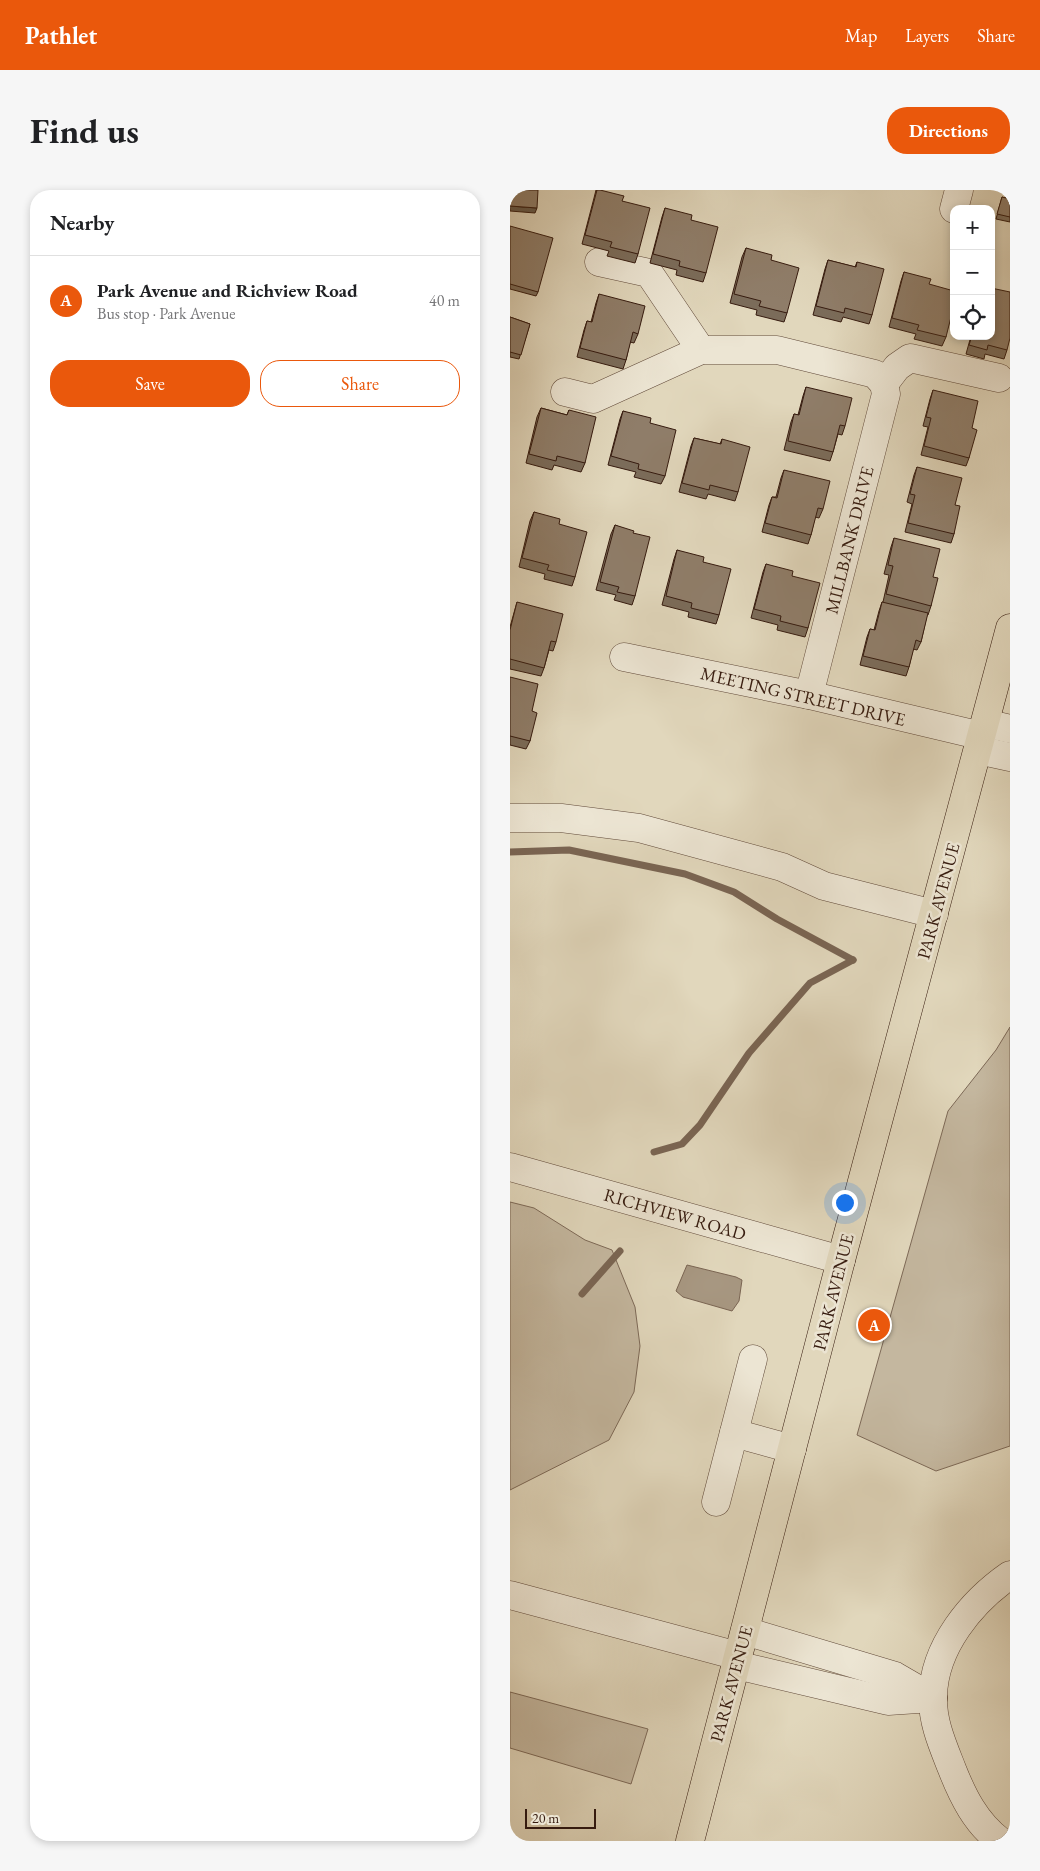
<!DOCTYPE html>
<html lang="en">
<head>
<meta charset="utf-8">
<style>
	:root { --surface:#fff; --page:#f6f6f6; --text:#202124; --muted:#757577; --line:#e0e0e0; --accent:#ea580c }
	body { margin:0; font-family:"EB Garamond",serif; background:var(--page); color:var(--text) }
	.controls { position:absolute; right:15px; top:15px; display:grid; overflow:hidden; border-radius:10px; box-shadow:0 2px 8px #0003 }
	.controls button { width:45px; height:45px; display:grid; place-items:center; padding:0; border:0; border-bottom:1px solid var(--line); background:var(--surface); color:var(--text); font:25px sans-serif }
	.scale { position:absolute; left:15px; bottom:12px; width:71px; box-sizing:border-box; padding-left:5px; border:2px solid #361b0f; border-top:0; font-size:14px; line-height:18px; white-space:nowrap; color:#361b0f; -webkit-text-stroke:4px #ece5d3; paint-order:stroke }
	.you { position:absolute; left:334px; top:1012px; width:18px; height:18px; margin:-12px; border:4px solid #fff; border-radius:50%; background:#1a73e8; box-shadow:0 0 0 8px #1a73e833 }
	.badge { display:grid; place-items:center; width:32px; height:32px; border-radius:50%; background:var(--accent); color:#fff; font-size:16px; font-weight:700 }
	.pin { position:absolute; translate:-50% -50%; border:2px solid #fff; box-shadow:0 1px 5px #0006 }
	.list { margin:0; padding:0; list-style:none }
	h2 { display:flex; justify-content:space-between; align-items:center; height:65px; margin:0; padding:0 20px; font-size:21px }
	h2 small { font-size:16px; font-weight:400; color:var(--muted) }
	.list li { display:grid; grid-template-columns:32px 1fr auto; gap:15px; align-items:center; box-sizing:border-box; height:90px; padding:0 20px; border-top:1px solid var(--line) }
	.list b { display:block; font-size:19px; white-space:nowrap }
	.list p { margin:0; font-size:16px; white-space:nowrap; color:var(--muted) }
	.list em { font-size:16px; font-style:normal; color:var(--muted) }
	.actions { display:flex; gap:10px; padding:15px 20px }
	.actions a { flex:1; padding:11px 0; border:1px solid var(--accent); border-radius:20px; text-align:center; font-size:18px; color:var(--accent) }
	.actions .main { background:var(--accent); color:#fff }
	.icon { flex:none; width:28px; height:28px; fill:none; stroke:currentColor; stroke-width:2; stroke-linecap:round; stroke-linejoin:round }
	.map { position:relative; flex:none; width:500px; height:1651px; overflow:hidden; border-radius:20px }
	header { display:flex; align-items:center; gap:30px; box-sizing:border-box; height:70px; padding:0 25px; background:var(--accent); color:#fff }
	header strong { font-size:24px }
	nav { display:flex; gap:28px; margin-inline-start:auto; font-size:18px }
	.intro { display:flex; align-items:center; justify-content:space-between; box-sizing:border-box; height:120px; padding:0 30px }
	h1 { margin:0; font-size:35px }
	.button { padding:12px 22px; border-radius:20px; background:var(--accent); color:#fff; font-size:18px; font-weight:700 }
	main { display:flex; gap:30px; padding:0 30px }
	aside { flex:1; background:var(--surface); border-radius:20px; box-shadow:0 2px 8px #0003 }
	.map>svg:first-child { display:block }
</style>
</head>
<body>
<header>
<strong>Pathlet</strong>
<nav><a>Map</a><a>Layers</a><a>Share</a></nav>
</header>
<div class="intro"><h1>Find us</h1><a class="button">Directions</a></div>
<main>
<aside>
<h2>Nearby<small></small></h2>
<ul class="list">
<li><span class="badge">A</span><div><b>Park Avenue and Richview Road</b><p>Bus stop · Park Avenue</p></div><em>40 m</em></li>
</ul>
<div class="actions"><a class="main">Save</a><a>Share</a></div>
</aside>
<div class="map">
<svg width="500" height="1651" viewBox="0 0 500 1651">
	<rect width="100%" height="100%" fill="#e1d7bc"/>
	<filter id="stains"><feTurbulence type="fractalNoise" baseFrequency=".004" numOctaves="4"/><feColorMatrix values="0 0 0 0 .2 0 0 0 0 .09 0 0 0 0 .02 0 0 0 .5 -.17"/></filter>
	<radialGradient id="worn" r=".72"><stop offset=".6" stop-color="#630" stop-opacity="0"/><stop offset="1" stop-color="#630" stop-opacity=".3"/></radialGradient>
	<g fill="#c4b79f" stroke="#7d6957">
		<polygon points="500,837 500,1256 426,1281 347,1245 438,921 486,860"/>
		<polygon points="0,1012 24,1018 75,1050 102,1060 125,1117 130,1156 124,1202 99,1250 0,1300"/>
		<polygon points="0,1502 138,1539 121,1594 0,1558"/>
	</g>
	<polygon fill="#a79781" stroke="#7a6553" points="177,1075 226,1087 232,1090 229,1111 222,1121 173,1107 166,1101"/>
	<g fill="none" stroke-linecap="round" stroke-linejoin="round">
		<g stroke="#7a6553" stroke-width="7">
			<polyline points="0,662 59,660 175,684 224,702 267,729 343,770"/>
			<polyline points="144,962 172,954 190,935 239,863 300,793 343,770"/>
			<polyline points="72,1104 110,1061"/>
		</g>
		<g stroke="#614a3a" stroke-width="29">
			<g id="minor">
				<polyline points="444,19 449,0"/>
				<polyline points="89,72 139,83 191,160"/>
				<polyline points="374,194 387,177 400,168 489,188"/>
				<polyline points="55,202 83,209 191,160 267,160 365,184 374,194 376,204 299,505"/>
				<polyline points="114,467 299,505 472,546"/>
				<polyline points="475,533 500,539"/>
				<polyline points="468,560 500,567"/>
				<polyline points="0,628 51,628 129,638 272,677 314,696 424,724"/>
				<polyline points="0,977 331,1070"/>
				<polyline points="224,1243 282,1259"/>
				<polyline points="206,1312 243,1169"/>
				<polyline points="0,1405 228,1466"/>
				<polyline points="235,1441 385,1486 423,1508"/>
				<polyline points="226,1475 378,1511 423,1508"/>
				<path d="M490,1651C466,1633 453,1607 442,1579C433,1556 422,1532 423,1506C424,1457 461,1412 500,1385"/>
			</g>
		</g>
		<g stroke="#361b0f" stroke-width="29">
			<polyline id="major" points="180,1651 331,1070 500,438"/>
		</g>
		<use href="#minor" stroke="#ece5d3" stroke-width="28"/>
		<use href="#major" stroke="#e1d7bc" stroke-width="28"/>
	</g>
	<g fill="#7b6c5a" stroke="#361b0f">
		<polygon points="86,0 112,11 128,64 125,73 97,66 99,61 72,54 84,8"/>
		<polygon points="497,0 500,0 500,32 486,29 492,7 495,8"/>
		<polygon points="155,18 181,30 196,83 193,92 166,85 167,80 140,73 152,27"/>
		<polygon points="0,36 28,102 26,106 0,99"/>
		<polygon points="236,58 261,70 277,123 274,132 246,125 247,120 220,113 232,67"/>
		<polygon points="318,70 345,77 347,72 362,125 359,134 333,127 331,132 303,125 315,79"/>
		<polygon points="394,82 419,94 436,147 432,156 404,149 406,144 379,137 391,91"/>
		<polygon points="89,104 128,144 124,153 120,152 116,170 113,179 67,167 74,140 77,131 81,132 86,113"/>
		<polygon points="0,127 20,134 9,169 0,167"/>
		<polygon points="461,146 481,146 497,160 494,169 475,164 474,169 456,164"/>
		<polygon points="296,197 335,236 332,245 328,244 323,262 320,271 274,260 281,232 284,224 288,225 293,206"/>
		<polygon points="423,200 462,238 459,268 456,276 411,265 418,237 413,236 420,209"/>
		<polygon points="31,218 57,225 59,220 75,273 71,282 44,275 42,280 16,273 27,227"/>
		<polygon points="113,221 140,233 155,286 151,294 124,287 126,282 98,275 110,229"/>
		<polygon points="184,248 210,254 212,249 228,302 225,311 198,304 196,309 169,302 181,256"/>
		<polygon points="407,277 445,315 444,344 441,353 395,342 402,314 397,312 404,285"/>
		<polygon points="274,280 313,319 309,328 305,327 301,345 298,354 252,342 259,315 262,307 266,307 271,288"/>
		<polygon points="24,322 49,334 65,387 62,396 34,389 35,384 9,377 20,331"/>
		<polygon points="105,335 123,343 125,406 122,415 104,410 106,405 86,400 101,344"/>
		<polygon points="384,348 423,387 421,416 418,425 417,425 411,452 407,460 403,459 399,477 396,486 350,475 357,447 360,439 364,440 369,421 372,412 373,412 379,385 374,384 381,357"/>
		<polygon points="167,360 193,372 209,425 206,434 178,427 179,422 152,415 164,369"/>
		<polygon points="256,374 282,386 298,438 295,447 267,440 268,435 241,428 253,382"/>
		<polygon points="7,412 46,452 43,461 39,460 34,478 31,486 0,479 0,437"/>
		<polygon points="0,487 22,521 20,551 16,559 0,555"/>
	</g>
	<polygon fill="#64584a" stroke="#361b0f" points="0,16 27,18 25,23 0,21"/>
	<g fill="#8f7d69" stroke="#361b0f">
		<polygon points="0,0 28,0 27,18 0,16"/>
		<polygon points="87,0 90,0 114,6 112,11 140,18 128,64 100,57 102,52 75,45"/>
		<polygon points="498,0 500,0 500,27 487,24 492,7 496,8"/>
		<polygon points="155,18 182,25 181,30 208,37 196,83 169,76 170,71 143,64"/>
		<polygon points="0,36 43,48 28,102 0,94"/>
		<polygon points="236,58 262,65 261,70 289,78 277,123 249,116 251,111 224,104"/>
		<polygon points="318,70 346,77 347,72 374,79 362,125 335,118 334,123 306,116"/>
		<polygon points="394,82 421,89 419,94 444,101 444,115 436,147 407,140 409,135 382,128"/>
		<polygon points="481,98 500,102 500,148 497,160 478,155 477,160 459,155 462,146 481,146"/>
		<polygon points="89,104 135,116 128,144 123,142 116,170 70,158 77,131 82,132"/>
		<polygon points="0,127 20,134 11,165 0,162"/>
		<polygon points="296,197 342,208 335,236 330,235 323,262 278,251 284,224 289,225"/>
		<polygon points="423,200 468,211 462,238 467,240 459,268 414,256 421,228 416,227"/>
		<polygon points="31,218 57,225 59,220 86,227 75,273 47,266 46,271 19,264"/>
		<polygon points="113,221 141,228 140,233 166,240 155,286 128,279 129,274 101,266"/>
		<polygon points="184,248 211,254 212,249 240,257 228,302 200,295 199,300 172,293"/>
		<polygon points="407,277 452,288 445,315 450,316 444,344 398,333 405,305 400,304"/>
		<polygon points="274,280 320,291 313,319 308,318 301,345 255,333 262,307 267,308"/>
		<polygon points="24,322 50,329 49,334 77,342 65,387 37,380 39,375 12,368"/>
		<polygon points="105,335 124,341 123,343 140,347 125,406 107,402 109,397 90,392"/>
		<polygon points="384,348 430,359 423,387 428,388 421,416 376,404 383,376 378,375"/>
		<polygon points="167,360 194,367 193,372 221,379 209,425 181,418 182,413 156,406"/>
		<polygon points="256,374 283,381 282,386 310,393 298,438 270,431 271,426 244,419"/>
		<polygon points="7,412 53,424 46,452 41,451 34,478 0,469 0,440"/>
		<polygon points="372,412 418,423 411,452 406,450 399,477 353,466 360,439 365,440"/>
		<polygon points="0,487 28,494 22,521 27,523 20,551 0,546"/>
	</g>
	<g text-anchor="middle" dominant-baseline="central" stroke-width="5" stroke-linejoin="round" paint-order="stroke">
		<g font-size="18" fill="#361b0f" stroke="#ece5d3">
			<text transform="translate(339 350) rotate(-76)">MILLBANK DRIVE</text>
			<text transform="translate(293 506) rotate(13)">MEETING STREET DRIVE</text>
			<text transform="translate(428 711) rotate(-75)">PARK AVENUE</text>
			<text transform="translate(165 1024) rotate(16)">RICHVIEW ROAD</text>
			<text transform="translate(323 1102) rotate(-76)">PARK AVENUE</text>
			<text transform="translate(221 1494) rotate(-75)">PARK AVENUE</text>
		</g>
	</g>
	<rect width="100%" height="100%" filter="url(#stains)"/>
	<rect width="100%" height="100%" fill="url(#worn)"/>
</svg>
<div class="controls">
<button>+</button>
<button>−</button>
<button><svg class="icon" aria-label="locate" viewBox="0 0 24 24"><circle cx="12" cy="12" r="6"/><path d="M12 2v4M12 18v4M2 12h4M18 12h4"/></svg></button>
</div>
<div class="scale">20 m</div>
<div class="you"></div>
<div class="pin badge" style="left:364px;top:1135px">A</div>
</div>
</main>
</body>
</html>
